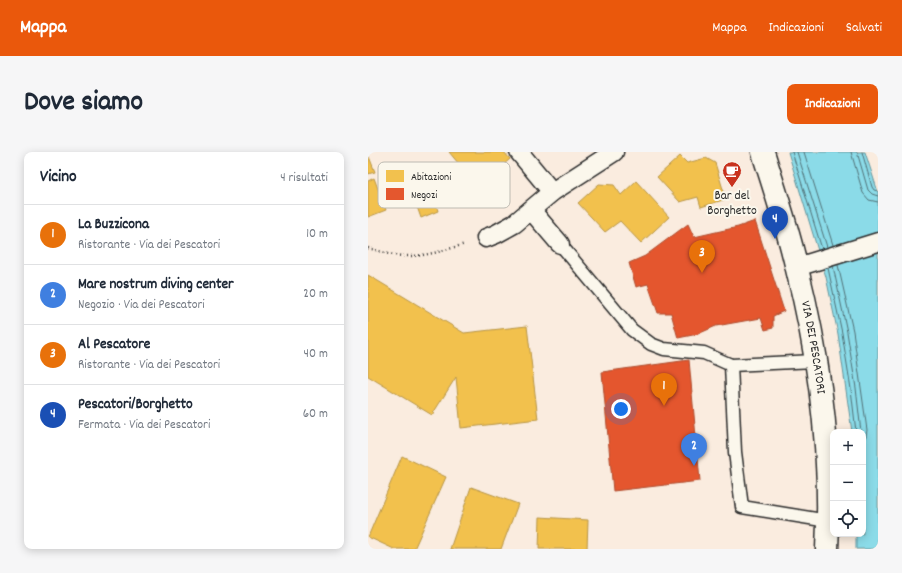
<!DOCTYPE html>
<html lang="it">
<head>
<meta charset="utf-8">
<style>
	:root { --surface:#fff; --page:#f6f6f7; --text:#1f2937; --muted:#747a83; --line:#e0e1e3; --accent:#ea580c }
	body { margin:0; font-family:Dekko,sans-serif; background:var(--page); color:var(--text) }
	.controls { position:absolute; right:12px; bottom:12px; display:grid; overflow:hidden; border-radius:8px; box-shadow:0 2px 10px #0003 }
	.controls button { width:36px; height:36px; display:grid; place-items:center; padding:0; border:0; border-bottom:1px solid var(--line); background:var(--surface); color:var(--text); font:20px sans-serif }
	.you { position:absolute; left:253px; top:257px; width:14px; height:14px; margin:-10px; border:3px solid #fff; border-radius:50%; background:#1a73e8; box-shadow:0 0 0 6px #1a73e833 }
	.badge { display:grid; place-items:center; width:26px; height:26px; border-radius:50%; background:var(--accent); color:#fff; font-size:13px; font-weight:700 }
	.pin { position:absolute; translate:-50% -33px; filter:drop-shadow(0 1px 2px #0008) }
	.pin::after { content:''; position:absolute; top:21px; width:14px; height:12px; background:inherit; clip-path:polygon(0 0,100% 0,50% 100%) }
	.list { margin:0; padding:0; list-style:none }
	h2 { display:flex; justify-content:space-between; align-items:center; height:52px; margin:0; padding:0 16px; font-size:17px }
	h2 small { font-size:13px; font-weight:400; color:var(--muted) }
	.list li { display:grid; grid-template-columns:26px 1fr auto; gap:12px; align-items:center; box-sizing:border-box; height:60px; padding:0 16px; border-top:1px solid var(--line) }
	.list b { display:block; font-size:15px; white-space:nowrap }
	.list p { margin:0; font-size:13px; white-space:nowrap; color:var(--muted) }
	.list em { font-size:13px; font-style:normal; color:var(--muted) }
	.icon { flex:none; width:22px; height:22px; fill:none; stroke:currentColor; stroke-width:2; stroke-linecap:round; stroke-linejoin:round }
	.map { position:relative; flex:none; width:510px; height:397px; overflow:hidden; border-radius:8px }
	header { display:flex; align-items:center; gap:24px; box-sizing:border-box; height:56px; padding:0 20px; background:var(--accent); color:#fff }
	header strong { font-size:19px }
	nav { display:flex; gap:22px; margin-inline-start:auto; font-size:14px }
	.intro { display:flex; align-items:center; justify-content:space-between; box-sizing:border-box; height:96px; padding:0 24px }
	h1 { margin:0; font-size:28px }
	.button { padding:10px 18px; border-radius:8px; background:var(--accent); color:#fff; font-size:14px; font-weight:700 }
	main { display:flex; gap:24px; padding:0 24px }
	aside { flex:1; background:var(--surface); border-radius:8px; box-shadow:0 2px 10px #0003 }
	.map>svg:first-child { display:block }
</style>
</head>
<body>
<header>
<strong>Mappa</strong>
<nav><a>Mappa</a><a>Indicazioni</a><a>Salvati</a></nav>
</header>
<div class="intro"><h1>Dove siamo</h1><a class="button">Indicazioni</a></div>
<main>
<aside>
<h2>Vicino<small>4 risultati</small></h2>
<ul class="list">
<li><span class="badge" style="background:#e8710a">1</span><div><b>La Buzzicona</b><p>Ristorante · Via dei Pescatori</p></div><em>10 m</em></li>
<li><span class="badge" style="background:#3f7fe0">2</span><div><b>Mare nostrum diving center</b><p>Negozio · Via dei Pescatori</p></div><em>20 m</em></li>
<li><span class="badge" style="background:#e8710a">3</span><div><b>Al Pescatore</b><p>Ristorante · Via dei Pescatori</p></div><em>40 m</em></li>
<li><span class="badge" style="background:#1a4fb4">4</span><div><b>Pescatori/Borghetto</b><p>Fermata · Via dei Pescatori</p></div><em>60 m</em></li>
</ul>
</aside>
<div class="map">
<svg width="510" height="397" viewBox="0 0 510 397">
	<rect width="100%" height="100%" fill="#faecdf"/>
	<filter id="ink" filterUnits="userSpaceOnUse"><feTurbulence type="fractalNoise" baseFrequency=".025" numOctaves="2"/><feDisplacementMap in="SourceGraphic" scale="8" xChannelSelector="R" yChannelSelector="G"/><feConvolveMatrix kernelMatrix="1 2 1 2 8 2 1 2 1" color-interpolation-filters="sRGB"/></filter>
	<g filter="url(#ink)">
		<polygon fill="#8bdbe8" stroke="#65959c" points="420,0 497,0 510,40 510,397 488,397 488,382 495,382 495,280 484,280 470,182 458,125"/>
		<g fill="#f2c14e" stroke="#b69444">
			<polygon points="81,0 136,0 142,7 110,35"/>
			<polygon points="0,2 7,20 0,22"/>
			<polygon points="312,4 319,11 338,6 347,11 358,47 333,55 330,45 312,50 289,25"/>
			<polygon points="6,26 18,58 0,65 0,29"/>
			<polygon points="268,29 301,65 273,91 252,69 237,80 210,51 231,32 246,33 253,43"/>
			<polygon points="65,43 70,59 53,66 47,49"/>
			<polygon points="0,123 96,181 159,174 170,267 93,276 88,225 64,263 0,224"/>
			<polygon points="34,304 78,325 46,397 26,397 0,385"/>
			<polygon points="103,335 150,352 133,397 82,397"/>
			<polygon points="172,365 220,368 219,397 171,397"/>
		</g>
		<g fill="#e4572e" stroke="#ac4a2d">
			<polygon points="387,69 416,159 405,164 405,176 397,178 393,166 348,174 330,182 310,186 303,161 290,161 280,132 268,135 261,111 277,104 320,72 326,85 370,75"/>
			<polygon points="321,208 332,329 245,339 234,220"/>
		</g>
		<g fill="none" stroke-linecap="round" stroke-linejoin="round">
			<g stroke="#517177" stroke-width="1">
				<polyline points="424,0 454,97"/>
				<polyline points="429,0 459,95"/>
				<polyline points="436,0 465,93"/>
				<polyline points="483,0 495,41 501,48 510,50"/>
				<polyline points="489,0 500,38 504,42 510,44"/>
				<polyline points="494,0 504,35 506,38 510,39"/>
				<polyline points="470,113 485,179 499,278 498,284 495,289"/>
				<polyline points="465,114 479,180 488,236 493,280"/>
				<polyline points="460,116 474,181 483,237 488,280"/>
			</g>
			<g stroke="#2b2b2b" stroke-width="15">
				<g id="service">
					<polyline points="192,92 264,178 283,192 296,197 336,201 363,213"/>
					<polyline points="447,209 363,213 367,300 374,355 460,369"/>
				</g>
			</g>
			<g stroke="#2b2b2b" stroke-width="21">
				<g id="pedestrian">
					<polyline points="151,0 184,40"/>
					<polyline points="163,58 192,92"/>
					<polyline points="118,86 128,82 146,72 184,40 246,0"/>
					<polyline points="429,115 510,90"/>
				</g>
			</g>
			<g stroke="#2b2b2b" stroke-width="25">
				<g id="tertiary">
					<path id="s1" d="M395,0C407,39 420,77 429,117C452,208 464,303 459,397"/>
				</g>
			</g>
			<path stroke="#2b2b2b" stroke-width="2.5" stroke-dasharray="1 3" stroke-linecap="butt" d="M0,96C9,98 18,102 27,103C51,107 74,99 97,92"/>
			<use href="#service" stroke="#fbf7ec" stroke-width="12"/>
			<use href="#pedestrian" stroke="#fbf7ec" stroke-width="18"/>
			<use href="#tertiary" stroke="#fbf7ec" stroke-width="22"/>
		</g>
	</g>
	<defs>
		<g id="cafe-pin" transform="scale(1)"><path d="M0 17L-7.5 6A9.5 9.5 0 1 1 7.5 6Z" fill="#c8321e" stroke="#fbf7ec"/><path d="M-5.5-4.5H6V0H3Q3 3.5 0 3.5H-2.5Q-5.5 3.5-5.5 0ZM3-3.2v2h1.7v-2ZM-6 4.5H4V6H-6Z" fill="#fff"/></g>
	</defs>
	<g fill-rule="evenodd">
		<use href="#cafe-pin" x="364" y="19"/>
	</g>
	<g text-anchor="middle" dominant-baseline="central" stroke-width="4" stroke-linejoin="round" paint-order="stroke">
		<g font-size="13" fill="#2b2b2b" stroke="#fbf7ec">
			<text x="364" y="44">Bar del<tspan x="364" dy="15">Borghetto</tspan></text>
		</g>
		<g font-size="13" fill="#2b2b2b" stroke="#fbf7ec">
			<text stroke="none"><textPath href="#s1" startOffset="202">VIA DEI PESCATORI</textPath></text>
		</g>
	</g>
	<rect x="10" y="10" width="132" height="46" rx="6" fill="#fbf7ec" stroke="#bdbab2" stroke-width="1"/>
	<rect x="18" y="18" width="18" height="12" fill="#f2c14e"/>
	<rect x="18" y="36" width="18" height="12" fill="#e4572e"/>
	<g font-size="11" fill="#2b2b2b">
		<text x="43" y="28">Abitazioni</text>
		<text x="43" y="46">Negozi</text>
	</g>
</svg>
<div class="controls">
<button>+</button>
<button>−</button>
<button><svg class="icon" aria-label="locate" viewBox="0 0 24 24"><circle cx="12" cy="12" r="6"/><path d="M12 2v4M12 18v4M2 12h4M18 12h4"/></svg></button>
</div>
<div class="you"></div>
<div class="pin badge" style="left:296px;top:254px;background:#e8710a">1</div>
<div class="pin badge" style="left:326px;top:314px;background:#3f7fe0">2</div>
<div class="pin badge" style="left:334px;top:121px;background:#e8710a">3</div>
<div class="pin badge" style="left:407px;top:87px;background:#1a4fb4">4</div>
</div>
</main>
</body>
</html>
